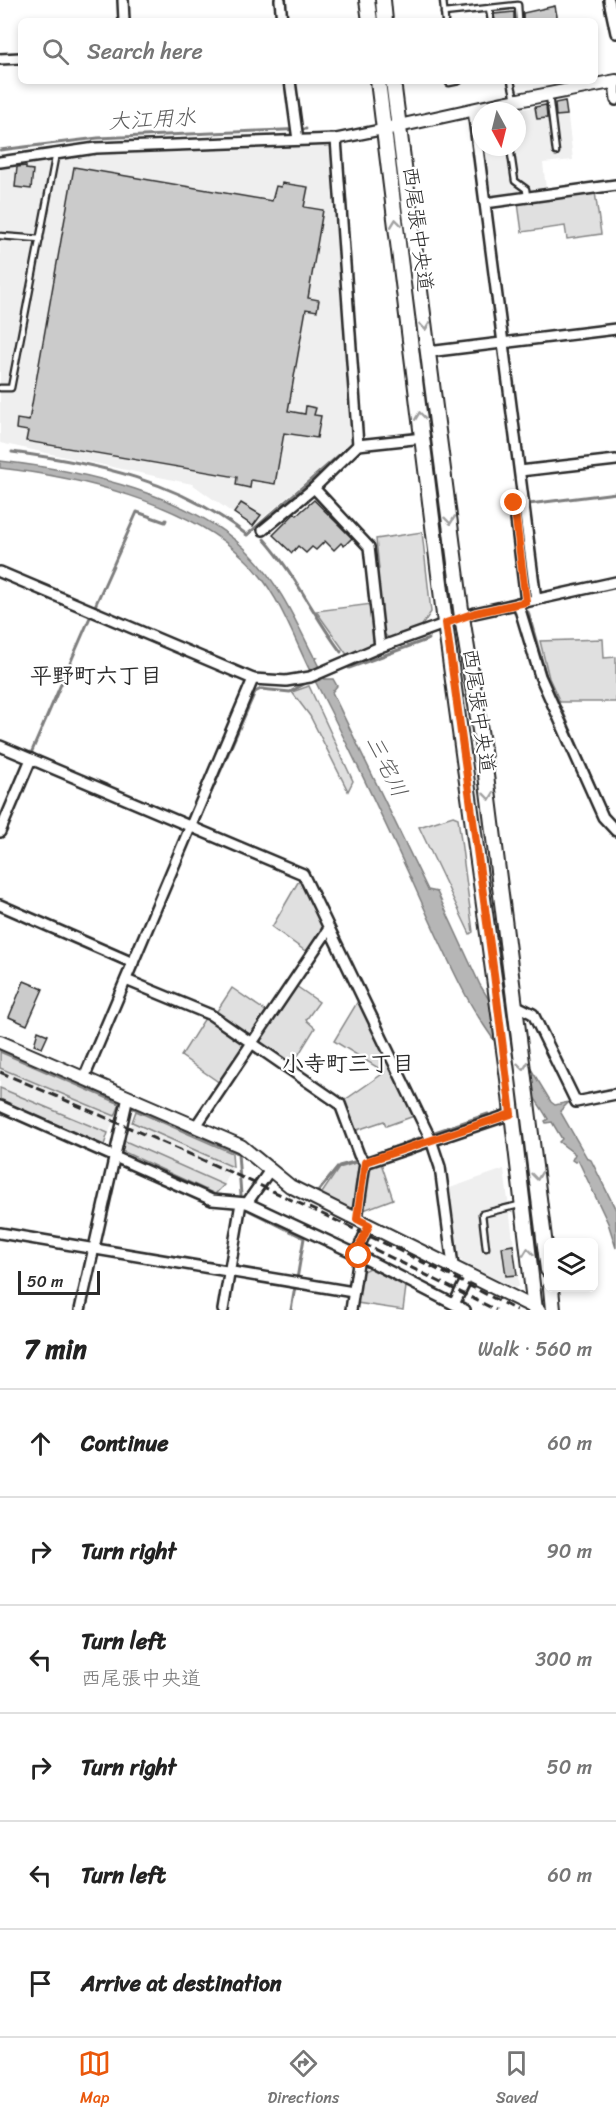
<!DOCTYPE html>
<html lang="en">
<head>
<meta charset="utf-8">
<style>
	:root { --surface:#fff; --page:#f2f2f2; --text:#222; --muted:#767676; --line:#e0e0e0; --accent:#ea580c }
	body { margin:0; font-family:Sriracha,"Klee One",sans-serif; background:var(--page); color:var(--text) }
	.controls { position:absolute; right:18px; bottom:18px; display:grid; overflow:hidden; border-radius:9px; box-shadow:0 3px 9px #0003 }
	.controls button { width:54px; height:54px; display:grid; place-items:center; padding:0; border:0; border-bottom:2px solid var(--line); background:var(--surface); color:var(--text); font:30px sans-serif }
	.compass { position:absolute; left:472px; top:102px; width:54px; height:54px; border-radius:50%; background:var(--surface); box-shadow:0 3px 9px #0003; rotate:173deg }
	.scale { position:absolute; left:18px; bottom:15px; width:82px; box-sizing:border-box; padding-left:6px; border:3px solid #2b2b2b; border-top:0; font-size:16px; line-height:21px; white-space:nowrap; color:#2b2b2b; -webkit-text-stroke:4px #fff; paint-order:stroke }
	.stop { position:absolute; width:18px; height:18px; margin:-14px; border:4px solid #ea580c; border-radius:50%; background:#fff }
	.stop.end { background:#ea580c; border-color:#fff; box-shadow:0 2px 6px #0008 }
	.list { margin:0; padding:0; list-style:none }
	h2 { display:flex; justify-content:space-between; align-items:center; height:78px; margin:0; padding:0 24px; font-size:26px }
	h2 small { font-size:20px; font-weight:400; color:var(--muted) }
	.list li { display:grid; grid-template-columns:39px 1fr auto; gap:18px; align-items:center; box-sizing:border-box; height:108px; padding:0 24px; border-top:2px solid var(--line) }
	.list b { display:block; font-size:22px; white-space:nowrap }
	.list p { margin:0; font-size:20px; white-space:nowrap; color:var(--muted) }
	.list em { font-size:20px; font-style:normal; color:var(--muted) }
	.icon { flex:none; width:33px; height:33px; fill:none; stroke:currentColor; stroke-width:2; stroke-linecap:round; stroke-linejoin:round }
	.map { position:relative; flex:none; width:616px; height:1310px; overflow:hidden }
	.search { position:absolute; background:var(--surface); box-shadow:0 3px 9px #0003; left:18px; right:18px; top:18px; height:66px; display:flex; align-items:center; gap:15px; box-sizing:border-box; padding:0 21px; border-radius:9px; color:var(--muted); font-size:22px }
	.sheet { height:726px; background:var(--surface) }
	nav { display:flex; justify-content:space-around; align-items:center; box-sizing:border-box; height:84px; border-top:2px solid var(--line); background:var(--surface); font-size:16px; color:var(--muted) }
	nav a { display:grid; justify-items:center; gap:3px }
	nav .on { color:var(--accent) }
	.map>svg:first-child { display:block }
</style>
</head>
<body>
<div class="map">
<svg width="616" height="1310" viewBox="0 0 616 1310">
	<rect width="100%" height="100%" fill="#fff"/>
	<filter id="ink" filterUnits="userSpaceOnUse"><feTurbulence type="fractalNoise" baseFrequency=".0167" numOctaves="2"/><feDisplacementMap in="SourceGraphic" scale="12" xChannelSelector="R" yChannelSelector="G"/><feConvolveMatrix kernelMatrix="1 2 1 2 8 2 1 2 1" color-interpolation-filters="sRGB"/></filter>
	<g filter="url(#ink)">
		<g fill="#efefef">
			<polygon points="566,100 573,160 543,163 546,189 495,196 489,192 483,147 517,147 517,111 513,111"/>
			<polygon points="322,144 329,148 352,442 252,527 192,484 0,443 0,169 95,155"/>
			<polygon points="0,1052 120,1104 104,1145 0,1100"/>
			<polygon points="136,1111 232,1153 233,1167 224,1185 215,1194 122,1151"/>
			<polygon points="504,1169 519,1286 515,1288 464,1264 458,1256 450,1188"/>
		</g>
		<g fill="#e0e0e0" stroke="#868686" stroke-width="1.5">
			<polygon points="595,192 601,234 567,239 565,226 522,232 518,203"/>
			<polygon points="422,532 431,612 421,627 390,639 383,633 375,570 379,569 376,539"/>
			<polygon points="372,604 377,638 373,646 348,656 316,611"/>
			<polygon points="603,639 604,658 616,657 616,702 560,702 549,678 540,641"/>
			<polygon points="309,686 353,781 348,791 310,716 292,692"/>
			<polygon points="453,816 458,818 473,932 470,934 419,827"/>
			<polygon points="301,877 322,926 321,935 308,953 272,927"/>
			<polygon points="296,986 319,1002 306,1020 315,1028 291,1067 259,1044 259,1040"/>
			<polygon points="232,988 267,1012 252,1035 246,1035 215,1014"/>
			<polygon points="358,1001 414,1116 386,1126 384,1121 354,1131 342,1102 385,1072 334,1041"/>
			<polygon points="205,1018 242,1042 243,1049 220,1083 181,1056"/>
			<polygon points="0,1052 120,1104 115,1116 0,1068"/>
			<polygon points="0,1088 108,1133 104,1145 0,1100"/>
			<polygon points="136,1111 232,1153 233,1167 132,1122"/>
			<polygon points="125,1141 224,1185 215,1194 122,1151"/>
			<path d="M380,1160L393,1199L364,1210C365,1193 362,1169 380,1160Z"/>
			<polygon points="359,1162 360,1166 356,1204 353,1210 320,1196 339,1168"/>
			<polygon points="369,1268 406,1287 403,1310 357,1303 361,1272"/>
		</g>
		<path fill="#b6b6b6" stroke="#7e7e7e" stroke-width="1.5" d="M0,461C80,470 196,495 252,556C280,585 296,622 314,657L317,658L315,659L325,679H333L337,686L332,692L428,890L437,892L480,985L551,1102L555,1105L569,1102L560,1111L587,1158L591,1160L616,1210V1248L608,1223L578,1160L575,1162L572,1160L575,1154L559,1142L562,1139L552,1122L546,1123L545,1121L548,1119C522,1075 486,1035 463,990C445,955 429,919 413,883C381,814 349,746 314,679C293,638 278,589 244,558C185,502 79,477 0,468Z"/>
		<g fill="none" stroke-linecap="round" stroke-linejoin="round">
			<g stroke="#7e7e7e" stroke-width="3">
				<polyline points="0,150 98,138 306,129"/>
				<path d="M12,452C96,463 179,481 247,535L352,444"/>
				<polyline points="529,504 616,493"/>
				<path d="M264,539C296,575 313,615 341,652"/>
				<polyline points="95,606 137,512 165,522 166,520"/>
				<polyline points="528,612 546,676 558,702"/>
				<polyline points="349,668 429,639"/>
				<polyline points="561,708 608,816 616,824"/>
				<polyline points="32,751 91,615"/>
				<polyline points="200,818 255,692 261,689 290,692 306,683"/>
				<polyline points="0,1050 120,1102"/>
				<polyline points="588,1094 616,1088"/>
				<polyline points="131,1107 238,1153 241,1195"/>
				<polyline points="435,1132 488,1114"/>
				<polyline points="368,1157 419,1138"/>
				<polyline points="317,1193 339,1166 354,1162"/>
				<polyline points="248,1210 304,1238 297,1279"/>
				<polyline points="291,1310 295,1287"/>
			</g>
		</g>
		<g fill="#cbcbcb" stroke="#2b2b2b" stroke-width="1.5">
			<polygon points="555,6 558,21 523,21 523,13"/>
			<polygon points="514,12 514,21 495,21 494,14"/>
			<polygon points="565,101 567,115 556,116 555,103"/>
			<polygon points="546,105 547,118 537,119 535,107"/>
			<polygon points="26,166 26,169 33,170 31,189 15,187 17,167"/>
			<polygon points="74,167 272,201 276,186 281,187 282,183 308,187 304,207 323,210 308,298 319,300 317,311 306,309 288,411 305,414 306,406 316,408 314,415 321,416 317,438 284,433 275,484 251,480 250,488 236,485 237,477 26,441 28,431 16,429 17,419 29,421"/>
			<polygon points="314,500 352,538 344,546 341,543 334,550 325,541 316,550 312,547 306,553 298,546 292,553 273,535 295,513 297,515"/>
			<polygon points="241,503 261,515 253,526 234,513"/>
			<polygon points="24,981 43,989 27,1025 9,1017"/>
			<polygon points="38,1031 48,1035 42,1048 34,1045"/>
			<polygon points="513,1245 517,1275 506,1276 502,1247"/>
		</g>
		<g fill="none" stroke-linecap="round" stroke-linejoin="round">
			<g stroke="#2b2b2b" stroke-width="9">
				<g id="lane">
					<polyline points="443,0 445,21"/>
					<polyline points="489,8 491,21"/>
					<polyline points="444,13 518,5 519,21"/>
					<polyline points="449,81 449,83 459,81"/>
					<polyline points="511,81 515,99"/>
					<polyline points="549,95 556,152"/>
					<polyline points="510,147 515,181 526,189 527,197"/>
					<polyline points="0,236 40,239"/>
					<polyline points="0,388 11,388 56,153"/>
					<polyline points="486,1248 482,1214 519,1205"/>
				</g>
			</g>
			<g stroke="#2b2b2b" stroke-width="14">
				<g id="street">
					<polyline points="123,0 124,21"/>
					<polyline points="280,0 282,21"/>
					<polyline points="609,0 616,33"/>
					<polyline points="0,59 21,58"/>
					<polyline points="290,81 298,140"/>
					<polyline points="614,82 616,100"/>
					<polyline points="473,110 536,600"/>
					<polyline points="336,139 358,445"/>
					<polyline points="0,162 96,148 336,139 385,129"/>
					<polyline points="485,203 616,185"/>
					<polyline points="428,352 616,329"/>
					<polyline points="520,471 616,460"/>
					<polyline points="314,488 369,547 380,647"/>
					<polyline points="523,501 514,503 526,602"/>
					<polyline points="263,530 314,488 358,445 423,438"/>
					<polyline points="0,572 253,679 286,681 310,677 380,647 475,613 616,582"/>
					<polyline points="518,603 540,676 603,817 616,831"/>
					<polyline points="0,746 303,874 431,1140 440,1167 453,1266"/>
					<polyline points="0,832 31,759"/>
					<polyline points="0,905 133,963"/>
					<polyline points="126,980 211,1015 340,1104 359,1155 365,1163"/>
					<polyline points="515,1005 533,1014 576,1102 616,1094"/>
					<polyline points="84,1078 253,679"/>
					<polyline points="0,1106 212,1200 247,1203 356,1254 465,1310"/>
					<polyline points="196,1126 328,930"/>
					<polyline points="247,1203 270,1170"/>
					<polyline points="357,1219 365,1163 511,1114"/>
					<polyline points="0,1233 353,1292"/>
					<polyline points="356,1254 369,1225"/>
					<polyline points="454,1304 469,1274"/>
					<polyline points="80,1310 128,1097"/>
					<polyline points="223,1310 241,1203"/>
					<polyline points="351,1310 359,1256"/>
				</g>
			</g>
			<g stroke="#2b2b2b" stroke-width="16">
				<g id="secondary">
					<polyline points="385,129 503,103 616,81"/>
					<polyline points="0,1042 241,1146 290,1186 539,1310"/>
				</g>
			</g>
			<g stroke="#2b2b2b" stroke-width="18">
				<g id="primary">
					<polyline points="367,0 370,21"/>
					<polyline points="383,0 385,21"/>
					<polyline points="378,81 445,623 508,1079 535,1310"/>
					<polyline points="393,81 462,617 482,743 548,1270"/>
					<polyline points="551,1288 553,1310"/>
				</g>
			</g>
			<use href="#lane" stroke="#fff" stroke-width="4.5"/>
			<use href="#street" stroke="#fff" stroke-width="9"/>
			<use href="#secondary" stroke="#fff" stroke-width="12"/>
			<use href="#primary" stroke="#fff" stroke-width="14"/>
			<g stroke="#2b2b2b" stroke-width="3" stroke-dasharray="9 4.5" stroke-linecap="butt">
				<path d="M0,1072C174,1147 349,1221 516,1310"/>
				<polyline points="362,1243 496,1310"/>
			</g>
		</g>
		<defs><path id="oneway-chevron" d="M-2-3.5L2.5 0L-2 3.5" fill="none" stroke-width="1.6" stroke-linecap="round" stroke-linejoin="round" transform="scale(1.5)"/></defs>
		<g stroke="#a0a0a0">
			<use href="#oneway-chevron" transform="translate(396 223) rotate(-97)"/>
			<use href="#oneway-chevron" transform="translate(425 326) rotate(83)"/>
			<use href="#oneway-chevron" transform="translate(420 416) rotate(-97)"/>
			<use href="#oneway-chevron" transform="translate(450 520) rotate(83)"/>
			<use href="#oneway-chevron" transform="translate(489 796) rotate(83)"/>
			<use href="#oneway-chevron" transform="translate(523 1066) rotate(83)"/>
			<use href="#oneway-chevron" transform="translate(537 1176) rotate(83)"/>
			<use href="#oneway-chevron" transform="translate(528 1252) rotate(-97)"/>
		</g>
	</g>
	<g fill="none" stroke-linecap="round" stroke-linejoin="round" filter="url(#ink)">
		<polyline stroke="#ea580c" stroke-width="8" points="359,1256 356,1254 369,1225 357,1219 365,1162 511,1114 494,974 446,623 475,613 526,602 514,503"/>
	</g>
	<g text-anchor="middle" dominant-baseline="central" stroke-width="4.5" stroke-linejoin="round" paint-order="stroke">
		<g font-size="21" fill="#2b2b2b" stroke="#fff">
			<text transform="translate(418 229) rotate(83)">西尾張中央道</text>
			<text transform="translate(479 711) rotate(82)">西尾張中央道</text>
		</g>
		<g font-size="22" font-style="italic" fill="#5c5c5c" stroke="#fff">
			<text transform="translate(152 119) rotate(-3)">大江用水</text>
			<text transform="translate(387 766) rotate(64)">三宅川</text>
		</g>
		<g font-size="22" font-weight="bold" fill="#2b2b2b" stroke="#fff">
			<text x="96" y="675">平野町六丁目</text>
			<text x="348" y="1063">小寺町三丁目</text>
		</g>
	</g>
</svg>
<div class="controls">
<button><svg class="icon" aria-label="layers" viewBox="0 0 24 24"><path d="M12 4l9 5-9 5-9-5zM3 14l9 5 9-5"/></svg></button>
</div>
<svg class="compass" viewBox="-18 -18 36 36"><path d="M0-13l5 13h-10z" fill="#e53935"/><path d="M0 13l5-13h-10z" fill="#767676"/></svg>
<div class="scale">50 m</div>
<div class="stop" style="left:359px;top:1256px"></div>
<div class="stop end" style="left:514px;top:503px"></div>
<div class="search"><svg class="icon" aria-label="search" viewBox="0 0 24 24"><circle cx="10" cy="10" r="6"/><path d="M15 15l6 6"/></svg>Search here</div>
</div>
<section class="sheet">
<h2>7 min<small>Walk · 560 m</small></h2>
<ul class="list">
<li><svg class="icon" aria-label="ahead" viewBox="0 0 24 24"><path d="M12 20V5M6 11l6-6 6 6"/></svg><div><b>Continue</b></div><em>60 m</em></li>
<li><svg class="icon" aria-label="right" viewBox="0 0 24 24"><path d="M7 20v-9h11M14 6l5 5-5 5"/></svg><div><b>Turn right</b></div><em>90 m</em></li>
<li><svg class="icon" aria-label="left" viewBox="0 0 24 24"><path d="M17 20v-9H6M10 6l-5 5 5 5"/></svg><div><b>Turn left</b><p>西尾張中央道</p></div><em>300 m</em></li>
<li><svg class="icon" aria-label="right" viewBox="0 0 24 24"><path d="M7 20v-9h11M14 6l5 5-5 5"/></svg><div><b>Turn right</b></div><em>50 m</em></li>
<li><svg class="icon" aria-label="left" viewBox="0 0 24 24"><path d="M17 20v-9H6M10 6l-5 5 5 5"/></svg><div><b>Turn left</b></div><em>60 m</em></li>
<li><svg class="icon" aria-label="arrive" viewBox="0 0 24 24"><path d="M6 21V4h12l-3 4 3 4H6"/></svg><div><b>Arrive at destination</b></div></li>
</ul>
</section>
<nav>
<a class="on"><svg class="icon" aria-label="map" viewBox="0 0 24 24"><path d="M3 6l6-2 6 2 6-2v14l-6 2-6-2-6 2zM9 4v14M15 6v14"/></svg>Map</a>
<a><svg class="icon" aria-label="directions" viewBox="0 0 24 24"><path d="M12 3l9 9-9 9-9-9zM9 14v-3h6M13 9l2 2-2 2"/></svg>Directions</a>
<a><svg class="icon" aria-label="saved" viewBox="0 0 24 24"><path d="M7 4h10v16l-5-4-5 4z"/></svg>Saved</a>
</nav>
</body>
</html>
